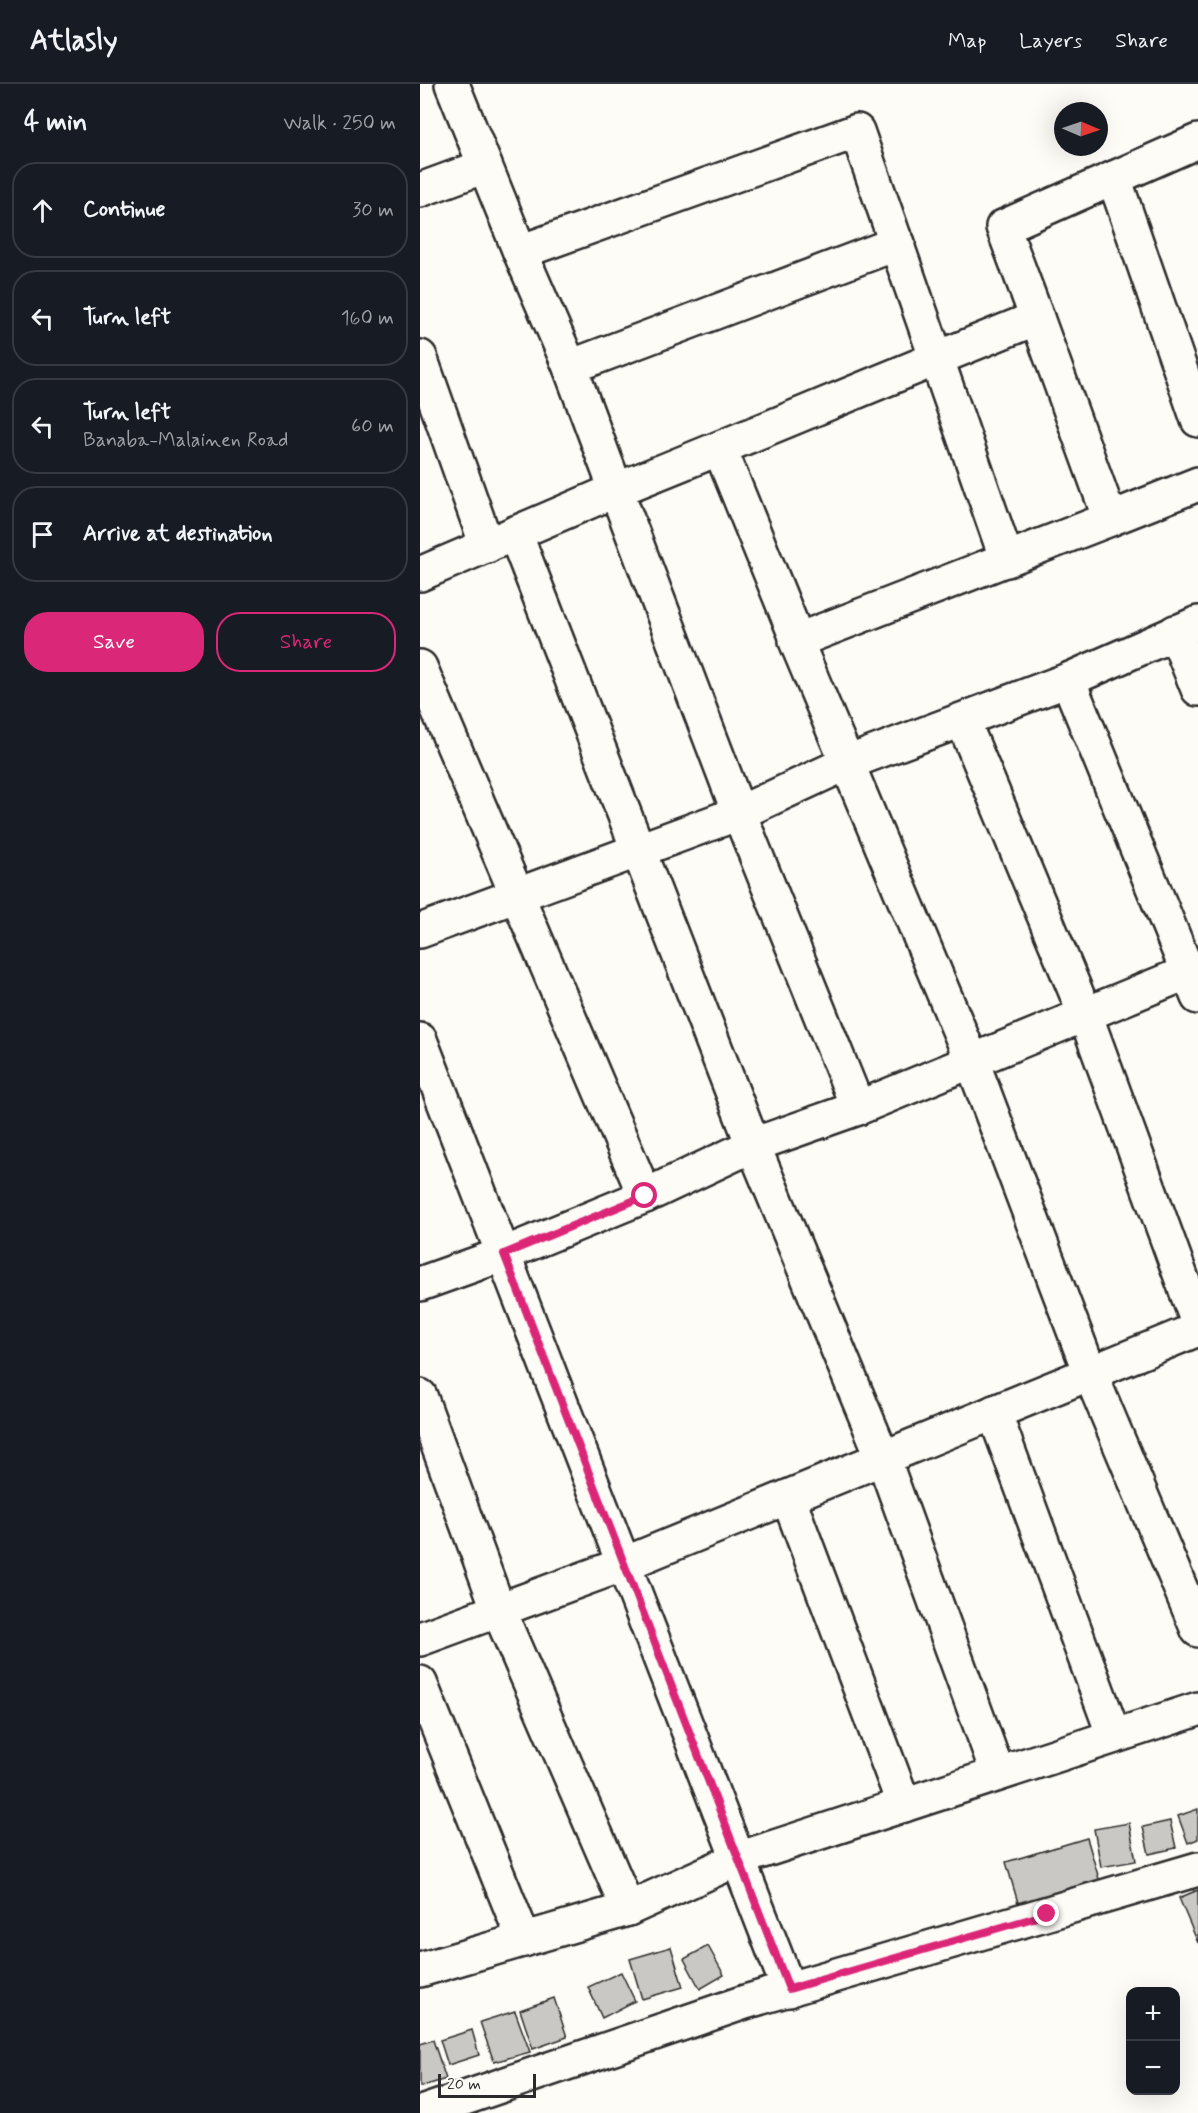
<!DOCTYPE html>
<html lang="en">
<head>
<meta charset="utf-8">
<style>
	:root { --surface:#171b24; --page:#20242c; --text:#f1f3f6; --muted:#9ea1a6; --line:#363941; --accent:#db2777 }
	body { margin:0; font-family:Mynerve,sans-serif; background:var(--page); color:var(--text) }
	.controls { position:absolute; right:18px; bottom:18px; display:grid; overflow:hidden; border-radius:12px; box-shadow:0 6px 24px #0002 }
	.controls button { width:54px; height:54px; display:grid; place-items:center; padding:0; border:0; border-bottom:2px solid var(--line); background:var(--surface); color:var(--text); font:30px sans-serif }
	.compass { position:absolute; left:634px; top:18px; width:54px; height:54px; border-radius:50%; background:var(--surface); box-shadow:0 6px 24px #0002; rotate:92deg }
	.scale { position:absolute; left:18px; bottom:15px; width:98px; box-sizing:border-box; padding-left:6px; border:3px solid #2b2b2b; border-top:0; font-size:16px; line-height:21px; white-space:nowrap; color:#2b2b2b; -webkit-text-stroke:4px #fdfcf7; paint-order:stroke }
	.stop { position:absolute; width:18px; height:18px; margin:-14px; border:4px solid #db2777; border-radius:50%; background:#fff }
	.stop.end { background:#db2777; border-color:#fff; box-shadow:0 2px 6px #0008 }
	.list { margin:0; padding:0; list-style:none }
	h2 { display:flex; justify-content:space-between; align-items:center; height:78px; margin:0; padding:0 24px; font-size:26px }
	h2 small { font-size:20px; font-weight:400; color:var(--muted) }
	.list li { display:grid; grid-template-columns:39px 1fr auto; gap:18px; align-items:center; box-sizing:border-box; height:96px; margin:0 12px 12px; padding:0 12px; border:2px solid var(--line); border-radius:24px }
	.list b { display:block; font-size:22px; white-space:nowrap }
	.list p { margin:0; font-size:20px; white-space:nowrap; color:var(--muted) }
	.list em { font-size:20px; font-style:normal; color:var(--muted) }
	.actions { display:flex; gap:12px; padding:18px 24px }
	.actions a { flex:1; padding:14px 0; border:2px solid var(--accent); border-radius:24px; text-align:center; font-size:21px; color:var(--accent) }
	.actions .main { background:var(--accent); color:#fff }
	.icon { flex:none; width:33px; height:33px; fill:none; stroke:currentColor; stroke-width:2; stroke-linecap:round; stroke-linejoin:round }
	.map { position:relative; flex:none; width:778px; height:2029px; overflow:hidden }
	header { display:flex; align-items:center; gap:36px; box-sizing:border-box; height:84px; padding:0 30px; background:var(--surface); border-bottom:2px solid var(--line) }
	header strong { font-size:28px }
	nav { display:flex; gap:33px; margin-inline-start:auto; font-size:21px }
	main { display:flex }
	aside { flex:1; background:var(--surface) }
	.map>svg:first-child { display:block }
</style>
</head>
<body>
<header>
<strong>Atlasly</strong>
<nav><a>Map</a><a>Layers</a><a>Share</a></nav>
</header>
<main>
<aside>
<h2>4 min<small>Walk · 250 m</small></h2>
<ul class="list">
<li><svg class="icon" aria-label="ahead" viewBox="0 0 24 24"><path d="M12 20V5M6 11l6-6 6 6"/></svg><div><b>Continue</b></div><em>30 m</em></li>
<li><svg class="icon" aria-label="left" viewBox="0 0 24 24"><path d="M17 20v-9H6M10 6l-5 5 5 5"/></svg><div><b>Turn left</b></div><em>160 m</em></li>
<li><svg class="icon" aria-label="left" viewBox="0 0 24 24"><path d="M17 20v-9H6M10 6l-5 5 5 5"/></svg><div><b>Turn left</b><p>Banaba-Malainen Road</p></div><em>60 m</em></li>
<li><svg class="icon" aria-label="arrive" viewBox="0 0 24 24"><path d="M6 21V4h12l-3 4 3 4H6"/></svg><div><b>Arrive at destination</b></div></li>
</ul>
<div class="actions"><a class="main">Save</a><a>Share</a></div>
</aside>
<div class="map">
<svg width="778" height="2029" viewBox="0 0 778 2029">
	<rect width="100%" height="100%" fill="#fdfcf7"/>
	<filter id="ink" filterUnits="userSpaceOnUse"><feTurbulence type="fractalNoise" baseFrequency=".0167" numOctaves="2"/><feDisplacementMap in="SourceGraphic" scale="12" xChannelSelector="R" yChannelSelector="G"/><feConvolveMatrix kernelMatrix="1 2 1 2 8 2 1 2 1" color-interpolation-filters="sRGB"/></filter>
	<g filter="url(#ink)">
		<g fill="#c9c8c4" stroke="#2b2b2b" stroke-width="1.5">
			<polygon points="778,1725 778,1755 768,1759 758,1732"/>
			<polygon points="750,1737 756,1764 729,1770 723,1743"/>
			<polygon points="709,1739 716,1777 681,1783 674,1745"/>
			<polygon points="667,1754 682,1805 601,1829 586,1778"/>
			<polygon points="778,1806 778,1859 759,1814"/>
			<polygon points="288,1862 304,1891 280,1905 264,1875"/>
			<polygon points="251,1863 263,1903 222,1915 210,1875"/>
			<polygon points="201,1888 215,1917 182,1934 168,1903"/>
			<polygon points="134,1914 147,1953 113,1965 100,1926"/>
			<polygon points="95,1927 110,1968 74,1978 60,1938"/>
			<polygon points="52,1946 59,1971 28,1981 20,1956"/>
			<polygon points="13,1956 26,1995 0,2003 0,1960"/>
		</g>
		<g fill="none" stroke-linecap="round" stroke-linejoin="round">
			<g stroke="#2b2b2b" stroke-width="38">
				<g id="minor">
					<path d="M32,0L100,168L150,283L196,406C337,350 476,290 617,234L690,435L778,400"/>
					<polyline points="694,94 778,336"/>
					<polyline points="0,106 65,82"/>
					<polyline points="100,168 437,47 587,476"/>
					<polyline points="617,234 583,143 778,57"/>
					<polyline points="0,273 67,462"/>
					<polyline points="150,283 478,159"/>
					<polyline points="300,365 378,557"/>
					<polyline points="690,435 376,557 552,977 670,1289 778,1546"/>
					<polyline points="95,449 333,1061 463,1374 578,1690"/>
					<polyline points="0,490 196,406 319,729 438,1024"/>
					<polyline points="755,548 778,605"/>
					<polyline points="0,583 225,1112"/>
					<polyline points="648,596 778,913"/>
					<polyline points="543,637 665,930 778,1239"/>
					<polyline points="0,847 319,729 427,679 648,596 778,539"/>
					<polyline points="0,956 369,1906"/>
					<polyline points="0,1200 84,1170 225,1112 333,1061 438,1024 778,884"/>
					<polyline points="0,1312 79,1527 208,1825"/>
					<polyline points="574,1328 694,1652"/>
					<polyline points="368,1413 484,1721"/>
					<polyline points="0,1555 204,1480 778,1245"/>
					<polyline points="0,1599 104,1856"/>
					<polyline points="0,1886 208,1825 318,1775 778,1625"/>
					<polyline points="1,2029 325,1918 778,1785"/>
				</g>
			</g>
			<use href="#minor" stroke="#fdfcf7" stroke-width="33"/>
		</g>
	</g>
	<g fill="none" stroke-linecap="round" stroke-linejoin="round" filter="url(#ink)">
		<polyline stroke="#db2777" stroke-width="8" points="225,1112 84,1170 369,1905 627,1830"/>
	</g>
</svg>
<div class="controls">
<button>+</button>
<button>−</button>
</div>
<svg class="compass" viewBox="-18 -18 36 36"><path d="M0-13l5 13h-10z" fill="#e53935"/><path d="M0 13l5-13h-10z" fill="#9ea1a6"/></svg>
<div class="scale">20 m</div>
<div class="stop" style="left:225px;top:1112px"></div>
<div class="stop end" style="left:627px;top:1830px"></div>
</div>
</main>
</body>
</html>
